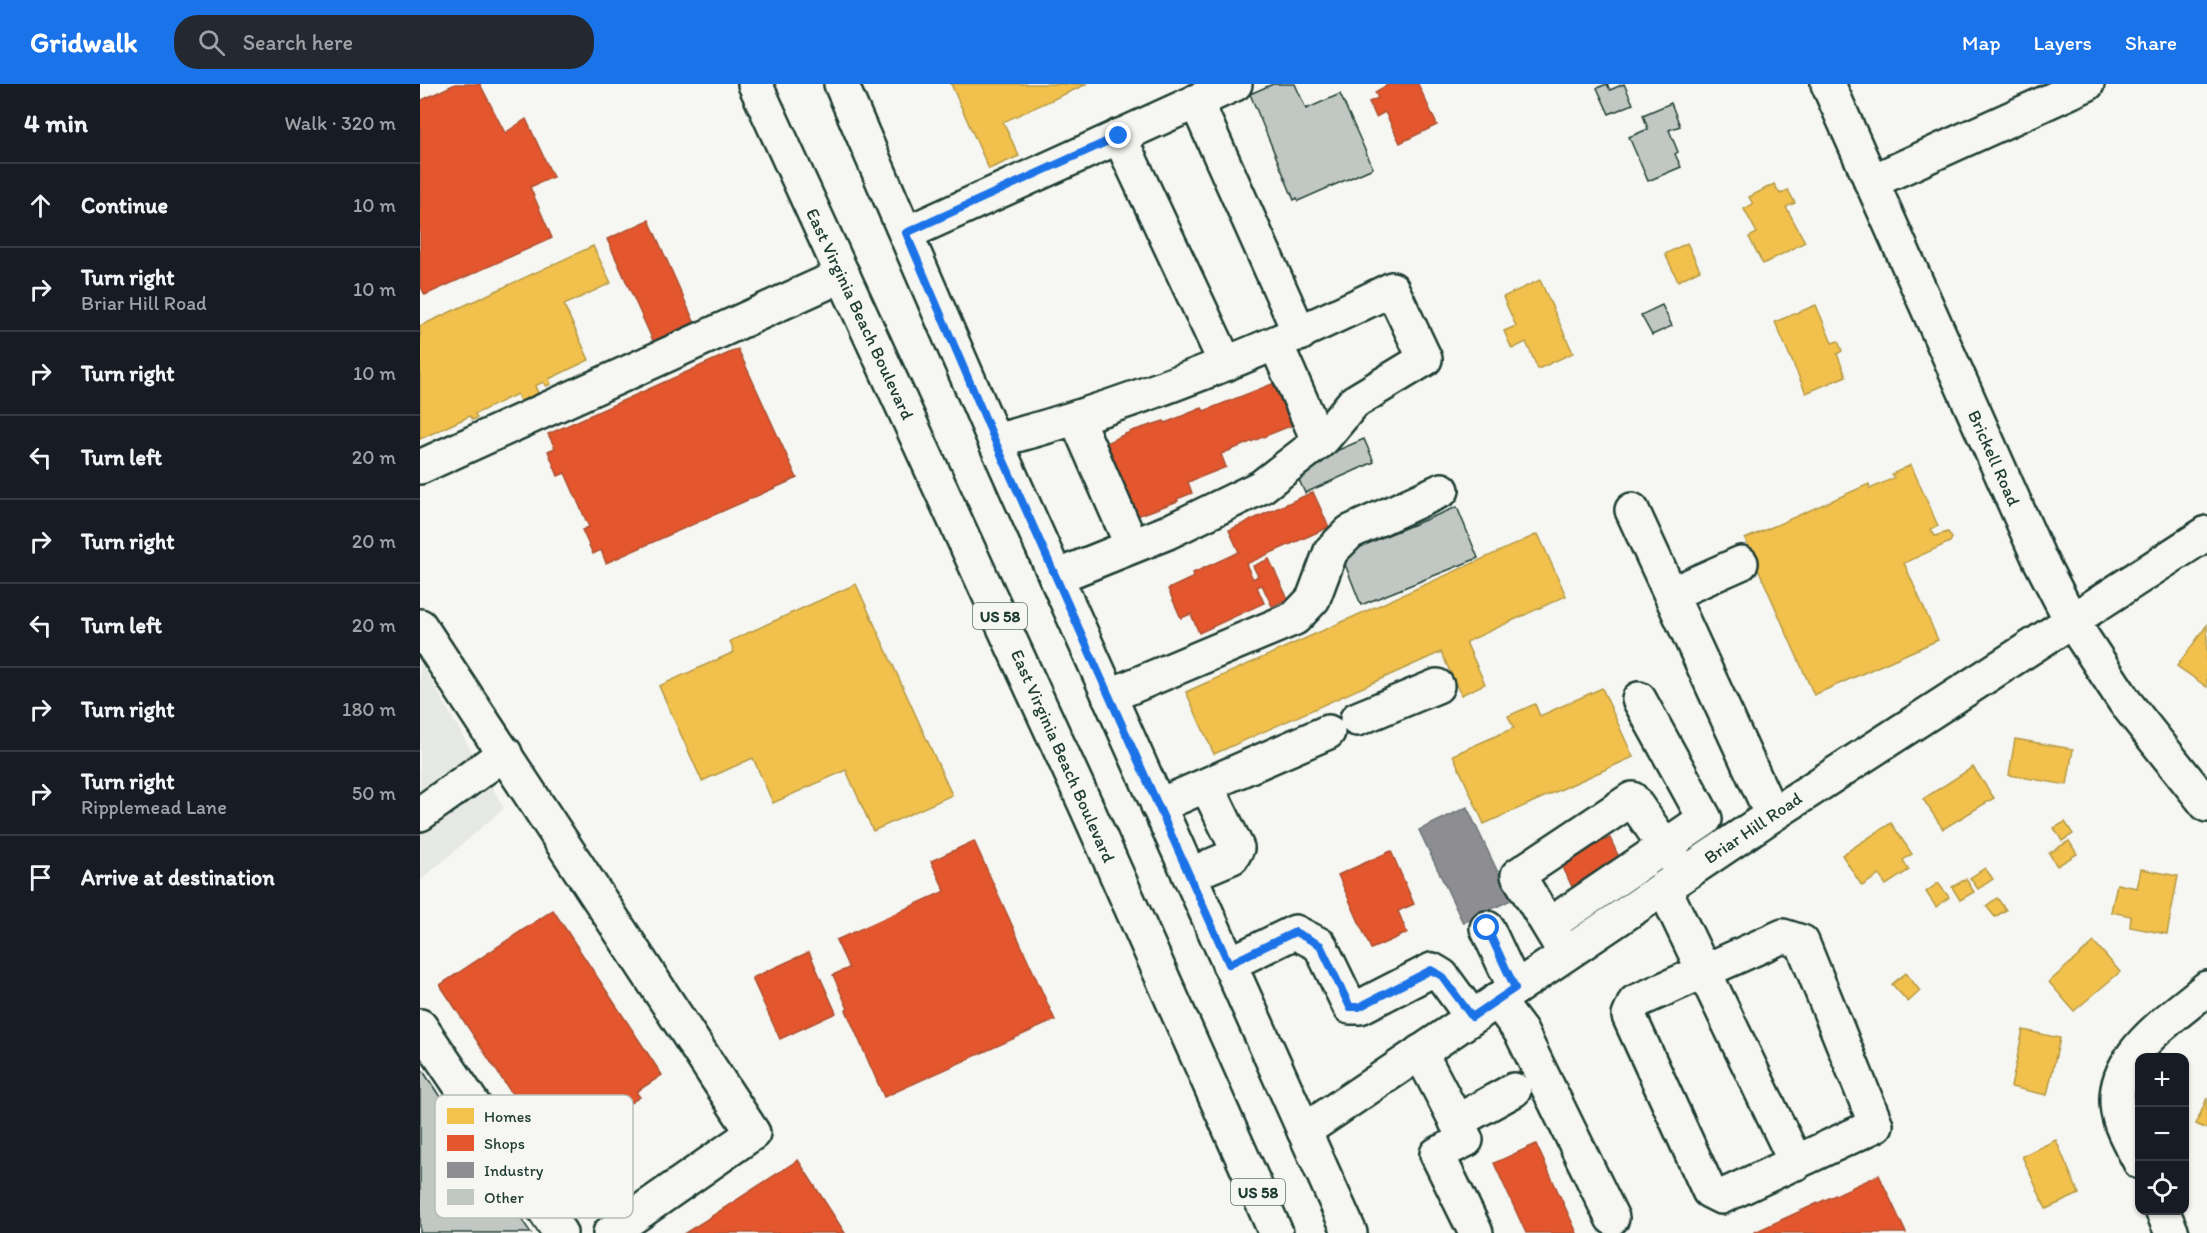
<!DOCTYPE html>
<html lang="en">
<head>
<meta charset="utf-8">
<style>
	:root { --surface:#171b24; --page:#242831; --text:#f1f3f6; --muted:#9ea1a6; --line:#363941; --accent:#1a73e8 }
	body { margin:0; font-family:Itim,sans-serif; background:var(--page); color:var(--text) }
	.controls { position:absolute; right:18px; bottom:18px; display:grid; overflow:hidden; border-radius:12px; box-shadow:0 2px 4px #0004 }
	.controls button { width:54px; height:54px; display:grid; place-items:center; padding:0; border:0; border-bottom:2px solid var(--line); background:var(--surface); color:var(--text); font:30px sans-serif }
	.stop { position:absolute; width:18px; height:18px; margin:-14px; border:4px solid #1a73e8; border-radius:50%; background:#fff }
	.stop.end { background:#1a73e8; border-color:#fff; box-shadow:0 2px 6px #0008 }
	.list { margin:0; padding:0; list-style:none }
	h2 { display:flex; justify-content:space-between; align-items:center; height:78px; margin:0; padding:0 24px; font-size:26px }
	h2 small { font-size:20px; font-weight:400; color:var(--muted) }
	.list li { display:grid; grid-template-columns:39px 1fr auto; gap:18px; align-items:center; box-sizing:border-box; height:84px; padding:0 24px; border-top:2px solid var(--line) }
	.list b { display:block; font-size:22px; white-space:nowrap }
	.list p { margin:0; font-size:20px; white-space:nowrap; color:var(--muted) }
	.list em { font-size:20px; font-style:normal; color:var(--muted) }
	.icon { flex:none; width:33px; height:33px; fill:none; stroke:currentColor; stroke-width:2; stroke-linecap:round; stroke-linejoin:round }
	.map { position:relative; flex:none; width:1787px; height:1149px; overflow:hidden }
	header { display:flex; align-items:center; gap:36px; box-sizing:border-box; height:84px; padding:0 30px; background:var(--accent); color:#fff }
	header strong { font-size:28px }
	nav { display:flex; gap:33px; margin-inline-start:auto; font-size:21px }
	.search { width:420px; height:54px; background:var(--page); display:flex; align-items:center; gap:15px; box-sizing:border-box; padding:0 21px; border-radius:24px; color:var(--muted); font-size:22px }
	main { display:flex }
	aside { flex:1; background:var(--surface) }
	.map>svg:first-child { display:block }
</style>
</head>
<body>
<header>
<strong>Gridwalk</strong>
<div class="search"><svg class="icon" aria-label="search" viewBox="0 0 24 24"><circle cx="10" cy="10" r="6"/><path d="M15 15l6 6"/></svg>Search here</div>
<nav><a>Map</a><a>Layers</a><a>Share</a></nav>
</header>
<main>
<aside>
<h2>4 min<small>Walk · 320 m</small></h2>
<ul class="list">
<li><svg class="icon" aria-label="ahead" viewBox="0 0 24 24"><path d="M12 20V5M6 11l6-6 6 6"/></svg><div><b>Continue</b></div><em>10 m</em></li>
<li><svg class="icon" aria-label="right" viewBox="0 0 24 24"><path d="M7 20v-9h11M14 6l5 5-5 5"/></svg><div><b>Turn right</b><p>Briar Hill Road</p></div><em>10 m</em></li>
<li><svg class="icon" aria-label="right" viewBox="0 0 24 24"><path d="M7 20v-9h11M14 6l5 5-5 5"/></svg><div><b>Turn right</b></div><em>10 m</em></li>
<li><svg class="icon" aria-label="left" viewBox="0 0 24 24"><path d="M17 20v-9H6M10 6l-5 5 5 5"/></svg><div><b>Turn left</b></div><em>20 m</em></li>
<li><svg class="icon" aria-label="right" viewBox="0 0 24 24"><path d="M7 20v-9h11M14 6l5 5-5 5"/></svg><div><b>Turn right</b></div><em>20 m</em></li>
<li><svg class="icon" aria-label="left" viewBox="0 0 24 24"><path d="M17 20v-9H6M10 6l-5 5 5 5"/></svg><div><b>Turn left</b></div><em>20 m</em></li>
<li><svg class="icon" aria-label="right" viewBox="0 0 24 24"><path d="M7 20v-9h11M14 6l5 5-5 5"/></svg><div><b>Turn right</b></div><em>180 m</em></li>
<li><svg class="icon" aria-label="right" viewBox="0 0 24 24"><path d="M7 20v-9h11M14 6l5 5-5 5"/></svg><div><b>Turn right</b><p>Ripplemead Lane</p></div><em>50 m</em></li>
<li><svg class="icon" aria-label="arrive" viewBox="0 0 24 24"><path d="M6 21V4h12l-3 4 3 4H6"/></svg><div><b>Arrive at destination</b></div></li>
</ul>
</aside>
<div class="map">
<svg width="1787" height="1149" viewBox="0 0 1787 1149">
	<rect width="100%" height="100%" fill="#f6f6f2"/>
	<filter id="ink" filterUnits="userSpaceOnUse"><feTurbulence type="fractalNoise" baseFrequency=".0167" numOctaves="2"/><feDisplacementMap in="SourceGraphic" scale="12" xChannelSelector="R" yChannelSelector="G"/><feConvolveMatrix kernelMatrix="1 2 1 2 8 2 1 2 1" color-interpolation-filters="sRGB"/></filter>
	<g filter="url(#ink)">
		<polygon fill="#e6e8e4" points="0,577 84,724 0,797"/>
		<g fill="#f2c14e" stroke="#b39946" stroke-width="1.5">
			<polygon points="531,0 667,0 583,38 599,72 569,85"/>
			<polygon points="1354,100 1360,110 1368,106 1375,119 1366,123 1385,158 1343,180 1329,153 1337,149 1324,125 1333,120 1329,113"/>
			<polygon points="1267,159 1280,186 1258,197 1245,170"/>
			<polygon points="173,162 191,199 144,221 169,276 129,295 131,300 126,302 123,298 115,302 119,311 101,319 97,310 55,330 57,334 52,336 50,332 0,355 0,242"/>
			<polygon points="1120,196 1153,269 1118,285 1106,258 1092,265 1084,247 1096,242 1083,213"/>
			<polygon points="1396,221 1412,259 1418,257 1422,267 1417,270 1426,292 1386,309 1355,238"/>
			<polygon points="1491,381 1518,442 1511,445 1515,452 1528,448 1532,454 1530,458 1484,479 1518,556 1394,611 1325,455 1449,400 1450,405 1474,394 1472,390"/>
			<polygon points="1118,450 1146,512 1046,558 1065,600 1041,611 1021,568 794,670 766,608"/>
			<polygon points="436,500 532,711 453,747 426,686 353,719 333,674 282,697 239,602 314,568 310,557"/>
			<polygon points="1787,541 1787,603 1757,582"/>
			<polygon points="1182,604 1213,673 1064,740 1033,671 1094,644 1088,632 1115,620 1120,632"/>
			<polygon points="1595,655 1653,665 1647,701 1589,691"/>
			<polygon points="1553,683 1574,714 1523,745 1503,715"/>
			<polygon points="1645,738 1653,750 1642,757 1634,744"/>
			<polygon points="1471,739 1492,770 1483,776 1489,786 1466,801 1459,791 1442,802 1422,771"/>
			<polygon points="1649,757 1657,770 1637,782 1629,769"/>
			<polygon points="1565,784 1573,795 1558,805 1550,794"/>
			<polygon points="1721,785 1758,792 1747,850 1710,843 1711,832 1691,828 1697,800 1717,804"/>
			<polygon points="1546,795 1554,808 1540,816 1532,803"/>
			<polygon points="1518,799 1529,813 1516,823 1506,808"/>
			<polygon points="1577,814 1586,826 1575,833 1566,822"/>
			<polygon points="1674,858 1700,888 1654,927 1629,898"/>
			<polygon points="1486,889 1500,907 1488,918 1472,900"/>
			<polygon points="1603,946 1640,954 1627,1011 1591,1003"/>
			<polygon points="1787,1014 1787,1045 1776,1040"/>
			<polygon points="1636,1056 1659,1110 1626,1125 1602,1072"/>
		</g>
		<g fill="#e4572e" stroke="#a94f30" stroke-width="1.5">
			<polygon points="35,0 60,0 85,49 106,35 133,93 110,103 132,154 5,211 0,201 0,17"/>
			<polygon points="969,0 998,0 1017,41 980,59 965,28 956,33 949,18 958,14 955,8"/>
			<polygon points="229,136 276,242 235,261 187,155"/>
			<polygon points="318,265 377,394 186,479 181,466 173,470 162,446 169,443 145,389 138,392 128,367 135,364 128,350"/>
			<polygon points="862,296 880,338 801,370 806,383 768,398 772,409 757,415 758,417 717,432 710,416 703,418 690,386 696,384 686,359 712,347 744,337 745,339 782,324 784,327"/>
			<polygon points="893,408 909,443 826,480 833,495 838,492 833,482 849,475 868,515 852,522 842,501 837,503 844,519 779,549 771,530 761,534 748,505 774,493 773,489 819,468 809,446"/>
			<polygon points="1190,754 1204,784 1154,807 1140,777"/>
			<polygon points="554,757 635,936 464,1013 426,926 428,925 413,891 429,884 416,856 525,807 511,777"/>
			<polygon points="971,767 994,820 978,827 987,849 951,865 918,791"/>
			<polygon points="133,826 242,991 216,1008 220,1013 207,1021 204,1016 129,1066 20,901"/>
			<polygon points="389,868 416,929 360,955 332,894"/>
			<polygon points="1116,1060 1157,1149 1106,1149 1074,1079"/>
			<polygon points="378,1076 425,1149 265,1149 286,1136"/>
			<polygon points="1459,1091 1486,1149 1335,1149 1335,1148"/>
		</g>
		<polygon fill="#8d8d92" stroke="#6c7576" stroke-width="1.5" points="1047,723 1091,816 1043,839 999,746"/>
		<g fill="#c1c8c3" stroke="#1f3d34" stroke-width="1.5">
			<polygon points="853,0 875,0 886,25 920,10 953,84 878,117 877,114 874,116 830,10"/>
			<polygon points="1187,0 1190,6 1204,0 1213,20 1189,30 1177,4"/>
			<polygon points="1251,19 1260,42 1249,46 1258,68 1255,70 1261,83 1228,97 1209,53 1228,45 1223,31"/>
			<polygon points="1242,221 1252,242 1232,251 1221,231"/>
			<polygon points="944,355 954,378 885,409 874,385"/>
			<polygon points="1037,423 1058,474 941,521 921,470"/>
			<polygon points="3,987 74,1095 111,1149 0,1149 0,989"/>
		</g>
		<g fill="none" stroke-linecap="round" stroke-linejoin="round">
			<g stroke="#1f3d34" stroke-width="38">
				<g id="minor">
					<polyline points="1408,0 1619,474 1651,536 1705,618 1787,721"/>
					<polyline points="776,17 880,250"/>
					<polyline points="699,52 806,280"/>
					<polyline points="1451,98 1667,0"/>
					<polyline points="487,149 815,0"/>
					<polyline points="856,260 899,358"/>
					<polyline points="656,334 712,462"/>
					<path d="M575,357C713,321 844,268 972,205L1005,275L934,318L903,355L841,403L748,448L636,493"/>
					<polyline points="0,383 423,191"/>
					<polyline points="1212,426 1352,731"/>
					<polyline points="1251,510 1321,479"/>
					<polyline points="0,542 333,1049 190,1149"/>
					<polyline points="689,612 875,534 893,515 911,467 930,448 1022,406"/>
					<polyline points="937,635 1017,602"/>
					<polyline points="738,722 908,648"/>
					<polyline points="0,730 85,669"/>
					<polyline points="769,791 812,773 817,764 787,702"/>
					<polyline points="1244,804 1376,1079"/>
					<polyline points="1129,841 1285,735 1219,615"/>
					<polyline points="1067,844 1095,904"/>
					<polygon points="1363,852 1382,858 1456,1041 1301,1113 1289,1107 1209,932 1215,918"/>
					<polyline points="1139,859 1098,791 1212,715 1258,781"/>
					<polyline points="809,880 875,848 900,861 930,923 940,923 1012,886 1022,892 1052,933"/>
					<polyline points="1077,916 1101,948 1192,1134"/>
					<polyline points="0,942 140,1149"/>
					<polyline points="1000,968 1046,1056 1017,1070 1056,1149"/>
					<polyline points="1036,1038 1094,1006"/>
					<polyline points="884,1047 1352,731 1787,449"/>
					<path d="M1720,1078C1713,1064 1704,1050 1700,1036C1682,976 1749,937 1787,904"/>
					<polyline points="1742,1126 1752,1149"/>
				</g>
			</g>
			<g stroke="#1f3d34" stroke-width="38">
				<g id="major">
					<polyline points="335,0 667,724 856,1149"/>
					<polyline points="421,0 575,357 930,1149"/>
				</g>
			</g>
			<use href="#minor" stroke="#f6f6f2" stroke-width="33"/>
			<use href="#major" stroke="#f6f6f2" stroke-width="33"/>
		</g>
	</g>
	<g fill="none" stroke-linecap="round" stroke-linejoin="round" filter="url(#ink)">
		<polyline stroke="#1a73e8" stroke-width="8" points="699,52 486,149 575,357 809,880 875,848 900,861 930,923 939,923 1011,886 1022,892 1052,933 1095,904 1067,844"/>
	</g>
	<g text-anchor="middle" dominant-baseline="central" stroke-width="6" stroke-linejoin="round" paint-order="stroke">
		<g fill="#f6f6f2" stroke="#60746d" stroke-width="1.5">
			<rect x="553" y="519" width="54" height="26" rx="4.5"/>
			<rect x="811" y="1095" width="54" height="26" rx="4.5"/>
		</g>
		<g font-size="16" font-weight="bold" fill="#1f3d34">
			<text x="580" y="532">US 58</text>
			<text x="838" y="1108">US 58</text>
		</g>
		<g font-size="18" fill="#1f3d34" stroke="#f6f6f2">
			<text transform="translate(440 230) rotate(65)">East Virginia Beach Boulevard</text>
			<text transform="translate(1574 374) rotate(66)">Brickell Road</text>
			<text transform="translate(643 672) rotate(66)">East Virginia Beach Boulevard</text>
			<text transform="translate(1333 744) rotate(-34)">Briar Hill Road</text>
		</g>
	</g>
	<rect x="15" y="1011" width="198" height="123" rx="9" fill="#f6f6f2" stroke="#b6beb9" stroke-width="1.5"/>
	<rect x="27" y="1024" width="27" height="16" fill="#f2c14e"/>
	<rect x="27" y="1051" width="27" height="16" fill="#e4572e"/>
	<rect x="27" y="1078" width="27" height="16" fill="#8d8d92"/>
	<rect x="27" y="1105" width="27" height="16" fill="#c1c8c3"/>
	<g font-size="16" fill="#1f3d34">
		<text x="64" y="1038">Homes</text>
		<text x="64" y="1065">Shops</text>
		<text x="64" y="1092">Industry</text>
		<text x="64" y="1119">Other</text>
	</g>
</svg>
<div class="controls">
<button>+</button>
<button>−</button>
<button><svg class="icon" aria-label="locate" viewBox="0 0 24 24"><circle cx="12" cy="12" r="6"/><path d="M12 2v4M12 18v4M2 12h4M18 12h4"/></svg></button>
</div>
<div class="stop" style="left:1067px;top:844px"></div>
<div class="stop end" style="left:699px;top:52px"></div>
</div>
</main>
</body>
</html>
